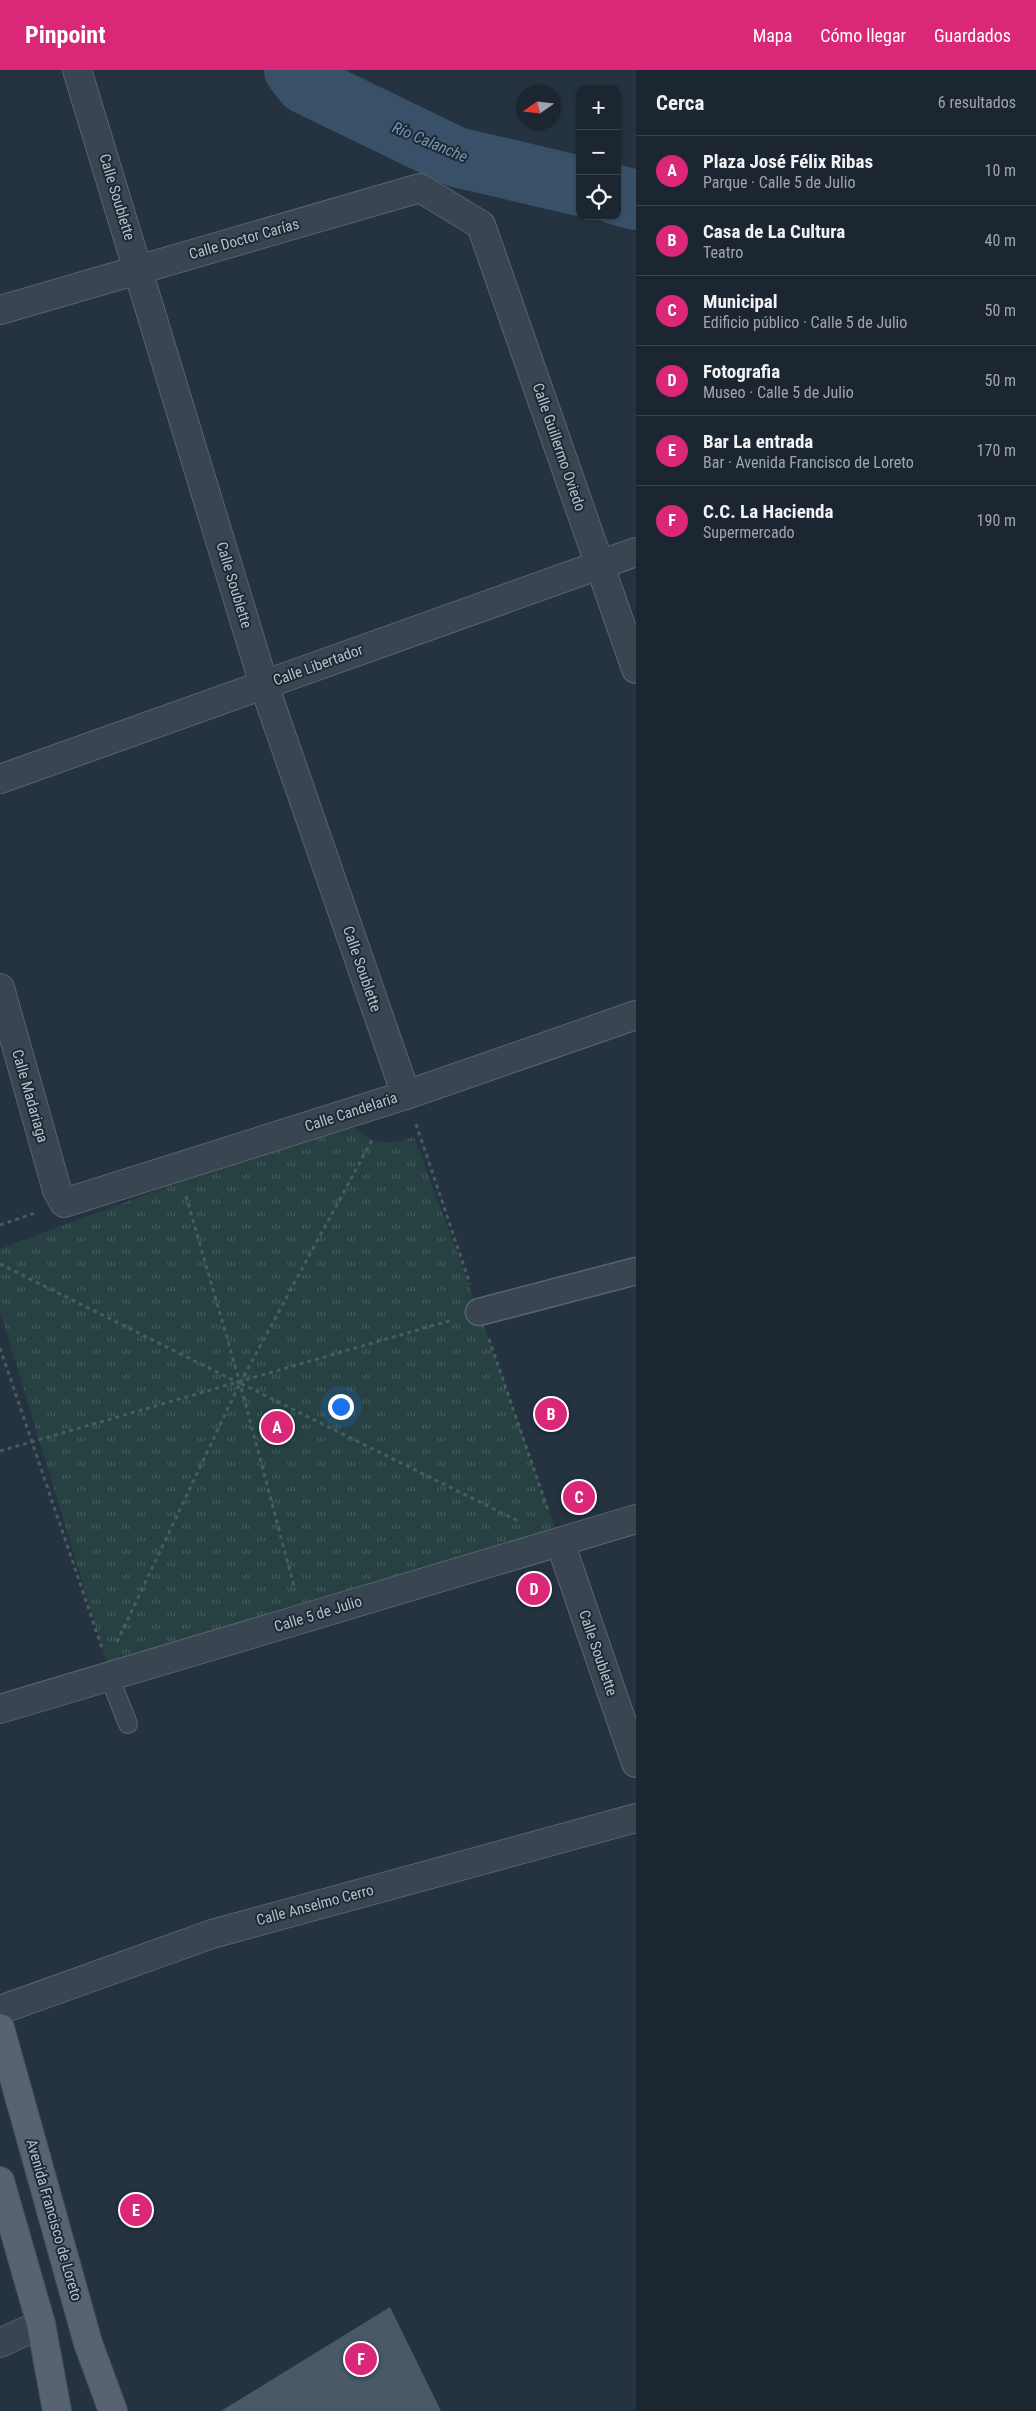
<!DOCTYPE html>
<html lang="es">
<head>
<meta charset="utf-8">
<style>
	:root { --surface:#1c2631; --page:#252e39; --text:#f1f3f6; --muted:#a0a5ab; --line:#3a434d; --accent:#db2777 }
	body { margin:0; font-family:"Roboto Condensed",sans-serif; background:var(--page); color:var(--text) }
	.controls { position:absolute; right:15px; top:15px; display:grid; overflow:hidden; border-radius:10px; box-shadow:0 1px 4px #0004 }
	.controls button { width:45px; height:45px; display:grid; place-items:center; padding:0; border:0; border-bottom:1px solid var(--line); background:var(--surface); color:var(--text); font:25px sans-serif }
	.compass { position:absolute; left:516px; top:15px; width:45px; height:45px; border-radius:50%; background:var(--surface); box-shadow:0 1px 4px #0004; rotate:256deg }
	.you { position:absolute; left:340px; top:1336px; width:18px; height:18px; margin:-12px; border:4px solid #fff; border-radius:50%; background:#1a73e8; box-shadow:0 0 0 8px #1a73e833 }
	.badge { display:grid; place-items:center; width:32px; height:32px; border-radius:50%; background:var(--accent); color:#fff; font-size:16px; font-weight:700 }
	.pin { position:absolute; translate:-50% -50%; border:2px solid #fff; box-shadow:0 1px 5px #0006 }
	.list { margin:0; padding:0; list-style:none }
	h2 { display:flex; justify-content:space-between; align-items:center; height:65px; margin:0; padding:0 20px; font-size:21px }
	h2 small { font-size:16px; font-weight:400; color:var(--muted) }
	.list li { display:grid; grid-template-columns:32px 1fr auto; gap:15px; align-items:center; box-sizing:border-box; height:70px; padding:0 20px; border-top:1px solid var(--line) }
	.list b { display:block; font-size:19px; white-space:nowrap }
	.list p { margin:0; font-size:16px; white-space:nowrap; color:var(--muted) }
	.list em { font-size:16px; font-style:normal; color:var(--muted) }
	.icon { flex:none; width:28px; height:28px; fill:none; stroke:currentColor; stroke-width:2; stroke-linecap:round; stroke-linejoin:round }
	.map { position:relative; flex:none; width:636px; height:2341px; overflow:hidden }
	header { display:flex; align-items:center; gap:30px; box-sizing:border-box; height:70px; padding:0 25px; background:var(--accent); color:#fff }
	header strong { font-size:24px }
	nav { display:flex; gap:28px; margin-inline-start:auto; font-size:18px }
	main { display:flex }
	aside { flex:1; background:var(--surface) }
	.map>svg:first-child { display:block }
</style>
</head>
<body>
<header>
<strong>Pinpoint</strong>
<nav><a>Mapa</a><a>Cómo llegar</a><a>Guardados</a></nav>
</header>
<main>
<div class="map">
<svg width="636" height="2341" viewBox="0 0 636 2341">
	<defs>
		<pattern id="park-tufts" width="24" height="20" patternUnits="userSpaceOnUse" patternTransform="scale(1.25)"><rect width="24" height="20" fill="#274142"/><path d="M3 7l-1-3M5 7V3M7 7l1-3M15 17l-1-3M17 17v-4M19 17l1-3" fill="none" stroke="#445b5c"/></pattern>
	</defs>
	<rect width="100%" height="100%" fill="#253341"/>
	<path fill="url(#park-tufts)" d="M343,1047C366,1072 381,1078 414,1067L479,1242L560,1472L107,1593L0,1241V1179L182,1111Z"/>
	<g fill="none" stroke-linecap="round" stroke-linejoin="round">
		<g stroke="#395168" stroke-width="60">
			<polyline points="294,0 305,14 456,87 580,116"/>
			<polyline points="617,125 636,130"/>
		</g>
	</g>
	<polygon fill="#495967" points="390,2237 441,2341 221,2341"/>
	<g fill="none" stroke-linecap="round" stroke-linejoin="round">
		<g stroke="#57636e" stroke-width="20">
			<polyline id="service" points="109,1606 128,1654"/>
		</g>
		<g stroke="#57636e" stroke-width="29">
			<polyline id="pedestrian" points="479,1242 636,1201"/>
		</g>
		<g stroke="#57636e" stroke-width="30">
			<g id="minor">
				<polyline points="77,0 264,615 406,1025"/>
				<polyline points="0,240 420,118 481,155 636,599"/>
				<polyline points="0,709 636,482"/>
				<polyline points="0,918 57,1120 64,1133 406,1025 636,945"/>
				<polyline points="560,1472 636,1693"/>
				<polyline points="0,1639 636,1449"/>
				<polyline points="0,1940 212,1864 636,1748"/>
				<polyline points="0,2273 41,2254"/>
			</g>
		</g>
		<g stroke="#434e5a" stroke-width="30">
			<g id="primary">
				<polyline points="0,1958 88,2273 113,2341"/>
				<polyline points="0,2111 41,2254 57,2341"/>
			</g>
		</g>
		<g stroke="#455d5e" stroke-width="3" stroke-dasharray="4 4" stroke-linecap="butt">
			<polyline points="416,1054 470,1214"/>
			<polyline points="186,1126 240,1313 295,1520"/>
			<polyline points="0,1155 35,1143"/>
			<polyline points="0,1194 239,1313"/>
			<polyline points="489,1269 549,1443"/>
			<polyline points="0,1278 102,1578"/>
			<polyline points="240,1313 372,1070"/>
			<polyline points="0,1381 452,1250"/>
			<polyline points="117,1572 240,1313 520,1452"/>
		</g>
		<use href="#service" stroke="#394550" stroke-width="18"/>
		<use href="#pedestrian" stroke="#394550" stroke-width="26"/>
		<use href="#minor" stroke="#394550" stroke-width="28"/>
		<use href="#primary" stroke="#576470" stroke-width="28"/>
	</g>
	<g text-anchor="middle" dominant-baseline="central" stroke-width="4" stroke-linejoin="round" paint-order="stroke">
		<g font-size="15" fill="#b6c0cb" stroke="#1e2a36">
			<text transform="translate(117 127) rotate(73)">Calle Soublette</text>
			<text transform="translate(244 169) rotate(-16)">Calle Doctor Carías</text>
			<text transform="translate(559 377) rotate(71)">Calle Guillermo Oviedo</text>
			<text transform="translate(234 515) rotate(73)">Calle Soublette</text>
			<text transform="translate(318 595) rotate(-20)">Calle Libertador</text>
			<text transform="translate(362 899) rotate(71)">Calle Soublette</text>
			<text transform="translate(30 1026) rotate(74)">Calle Madariaga</text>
			<text transform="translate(351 1042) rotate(-18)">Calle Candelaria</text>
			<text transform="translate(318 1544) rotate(-17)">Calle 5 de Julio</text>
			<text transform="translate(598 1583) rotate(71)">Calle Soublette</text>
			<text transform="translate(315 1835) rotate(-15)">Calle Anselmo Cerro</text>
			<text transform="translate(54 2150) rotate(74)">Avenida Francisco de Loreto</text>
		</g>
		<g font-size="16" font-style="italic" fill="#7694ae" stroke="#1e2a36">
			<text transform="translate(430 72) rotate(23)">Río Calanche</text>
		</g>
	</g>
</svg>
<div class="controls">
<button>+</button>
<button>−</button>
<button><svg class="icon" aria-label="locate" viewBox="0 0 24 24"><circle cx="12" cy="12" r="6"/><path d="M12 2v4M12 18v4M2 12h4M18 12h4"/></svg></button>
</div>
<svg class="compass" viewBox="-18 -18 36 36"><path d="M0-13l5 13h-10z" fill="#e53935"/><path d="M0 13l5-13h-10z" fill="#a0a5ab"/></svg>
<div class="you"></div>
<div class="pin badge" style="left:277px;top:1357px">A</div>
<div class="pin badge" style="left:551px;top:1344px">B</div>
<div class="pin badge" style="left:579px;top:1427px">C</div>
<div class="pin badge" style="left:534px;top:1519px">D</div>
<div class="pin badge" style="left:136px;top:2140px">E</div>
<div class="pin badge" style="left:361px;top:2289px">F</div>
</div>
<aside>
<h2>Cerca<small>6 resultados</small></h2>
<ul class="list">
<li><span class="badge">A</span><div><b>Plaza José Félix Ribas</b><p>Parque · Calle 5 de Julio</p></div><em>10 m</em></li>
<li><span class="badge">B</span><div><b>Casa de La Cultura</b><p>Teatro</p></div><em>40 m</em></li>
<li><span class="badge">C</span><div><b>Municipal</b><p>Edificio público · Calle 5 de Julio</p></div><em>50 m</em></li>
<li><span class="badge">D</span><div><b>Fotografia</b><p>Museo · Calle 5 de Julio</p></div><em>50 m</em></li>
<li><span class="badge">E</span><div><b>Bar La entrada</b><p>Bar · Avenida Francisco de Loreto</p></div><em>170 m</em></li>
<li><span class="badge">F</span><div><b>C.C. La Hacienda</b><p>Supermercado</p></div><em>190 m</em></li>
</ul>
</aside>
</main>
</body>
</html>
